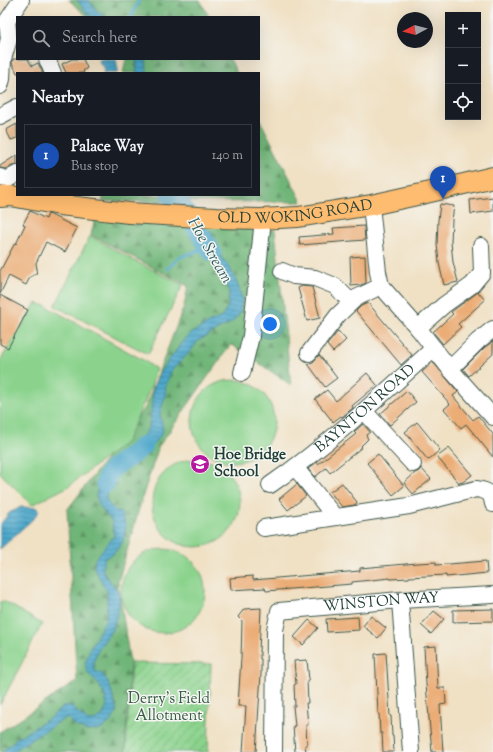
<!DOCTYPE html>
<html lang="en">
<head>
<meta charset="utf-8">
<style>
	:root { --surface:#171b24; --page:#242831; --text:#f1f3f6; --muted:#9ea1a6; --line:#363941; --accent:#db2777 }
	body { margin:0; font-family:"Sorts Mill Goudy",serif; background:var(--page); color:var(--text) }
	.controls { position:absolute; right:12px; top:12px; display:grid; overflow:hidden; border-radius:0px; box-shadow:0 4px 16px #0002 }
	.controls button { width:36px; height:36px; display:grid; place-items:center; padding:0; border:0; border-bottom:1px solid var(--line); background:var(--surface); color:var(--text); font:20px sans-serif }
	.compass { position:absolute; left:397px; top:12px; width:36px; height:36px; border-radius:50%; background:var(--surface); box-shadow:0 4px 16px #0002; rotate:263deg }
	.you { position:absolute; left:270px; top:324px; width:14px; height:14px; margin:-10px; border:3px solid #fff; border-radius:50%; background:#1a73e8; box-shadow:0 0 0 6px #1a73e833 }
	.badge { display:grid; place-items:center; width:26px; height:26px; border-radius:50%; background:var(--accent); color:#fff; font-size:13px; font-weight:700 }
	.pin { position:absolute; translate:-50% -33px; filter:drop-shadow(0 1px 2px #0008) }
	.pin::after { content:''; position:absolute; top:21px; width:14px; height:12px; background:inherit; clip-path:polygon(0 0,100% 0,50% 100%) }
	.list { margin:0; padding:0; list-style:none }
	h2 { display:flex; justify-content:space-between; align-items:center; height:52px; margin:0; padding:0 16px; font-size:17px }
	h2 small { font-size:13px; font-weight:400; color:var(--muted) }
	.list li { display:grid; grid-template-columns:26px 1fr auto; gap:12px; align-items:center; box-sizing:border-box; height:64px; margin:0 8px 8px; padding:0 8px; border:1px solid var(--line); border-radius:0px }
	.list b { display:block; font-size:15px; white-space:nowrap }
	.list p { margin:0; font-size:13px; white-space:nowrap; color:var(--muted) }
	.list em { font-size:13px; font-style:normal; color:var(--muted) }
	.icon { flex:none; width:22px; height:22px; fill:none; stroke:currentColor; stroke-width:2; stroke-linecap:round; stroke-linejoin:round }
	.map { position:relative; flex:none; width:493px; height:752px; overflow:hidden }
	.search { position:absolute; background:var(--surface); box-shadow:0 4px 16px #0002; left:16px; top:16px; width:244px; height:44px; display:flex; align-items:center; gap:10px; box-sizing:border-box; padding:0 14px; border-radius:0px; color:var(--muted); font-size:15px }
	.panel { position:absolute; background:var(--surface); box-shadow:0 4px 16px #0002; left:16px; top:72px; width:244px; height:124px; border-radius:0px }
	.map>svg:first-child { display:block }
</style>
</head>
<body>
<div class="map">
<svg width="493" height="752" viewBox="0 0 493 752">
	<defs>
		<pattern id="forest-firs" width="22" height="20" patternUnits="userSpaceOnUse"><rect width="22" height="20" fill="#70b578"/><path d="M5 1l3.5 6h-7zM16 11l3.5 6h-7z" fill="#5b9463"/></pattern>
		<pattern id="garden-furrows" width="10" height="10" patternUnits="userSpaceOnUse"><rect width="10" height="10" fill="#8bd38d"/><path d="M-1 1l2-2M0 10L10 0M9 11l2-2" fill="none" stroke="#71ac74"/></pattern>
		<pattern id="water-rules" width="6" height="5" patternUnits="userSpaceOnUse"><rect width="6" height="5" fill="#4da7cb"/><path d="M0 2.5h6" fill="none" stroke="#3f89a6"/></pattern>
	</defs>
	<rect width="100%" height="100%" fill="#f6f6f2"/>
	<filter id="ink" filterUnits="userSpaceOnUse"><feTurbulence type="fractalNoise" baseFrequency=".025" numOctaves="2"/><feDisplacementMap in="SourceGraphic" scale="8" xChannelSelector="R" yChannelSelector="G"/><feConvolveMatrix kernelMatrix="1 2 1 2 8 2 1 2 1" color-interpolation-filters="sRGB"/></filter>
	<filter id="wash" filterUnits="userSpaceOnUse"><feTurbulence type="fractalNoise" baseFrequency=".012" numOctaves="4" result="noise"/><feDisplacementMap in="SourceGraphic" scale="16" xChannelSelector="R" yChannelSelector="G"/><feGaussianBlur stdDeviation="0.9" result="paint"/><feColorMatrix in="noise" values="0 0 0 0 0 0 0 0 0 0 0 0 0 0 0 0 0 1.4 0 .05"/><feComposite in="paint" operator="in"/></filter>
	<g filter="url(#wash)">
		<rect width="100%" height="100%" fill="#f0e1c5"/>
		<g fill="url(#forest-firs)" stroke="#487956">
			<polygon points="69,0 200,0 209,17 88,17"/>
			<polygon points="126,59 230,59 237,73 123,73"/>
			<polygon points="259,118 302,202 102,201 104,195 259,195"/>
			<polygon points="95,219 275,230 291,385 231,344 159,446 143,495 118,582 130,663 125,752 0,752 0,732 77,681 67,510 145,408 184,306 188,286 91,235"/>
		</g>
		<polygon fill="url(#garden-furrows)" stroke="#558860" points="131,663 211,664 208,752 126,752"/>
		<g fill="#8bd38d" stroke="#558860">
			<polygon points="90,236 135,261 183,285 148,354 55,306"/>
			<polygon points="36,303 46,306 143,360 156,369 151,387 126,442 69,486 32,505 0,473 0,361"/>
			<circle cx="233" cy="421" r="41"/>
			<circle cx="196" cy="503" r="44"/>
			<circle cx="163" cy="591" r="42"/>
			<polygon points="4,601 42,624 0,705 0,602"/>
		</g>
		<g fill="url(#water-rules)" stroke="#367280">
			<polygon points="77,0 88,0 96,9 105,17 92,17 87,13"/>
			<polygon points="99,59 116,59 118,70 117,73 103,73 105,69 100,64"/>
			<polygon points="136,59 146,59 147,73 136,73 137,66"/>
			<polygon points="164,195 177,195 193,200 167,199"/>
			<polygon points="192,230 211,231 215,246 220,255 230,268 237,283 242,298 240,313 232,322 198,341 189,353 171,371 166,385 165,396 160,414 163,430 159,438 127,467 120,457 126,454 143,437 149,426 151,413 153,389 160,372 178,348 189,335 210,322 222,317 228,306 229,291 221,274 208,253"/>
			<path d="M115,459L124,471C109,481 106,482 106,501L116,511L121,513L126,526L123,542L113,554L105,558C98,575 109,577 117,590C118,591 119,593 119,595C121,605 115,623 111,631C103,644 92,654 94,670C97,672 101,673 103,675C111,683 115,703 117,713L111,721L101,730L87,731L77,727L68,718L62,720L22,745L14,752H2L17,738L50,718L64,706L69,705L88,721L97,720L103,715L107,706L105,696L99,685L87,672L85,663L91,647L106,619L107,604V591L94,568L95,559L114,536L112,521L100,507L96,496L99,480L105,469Z"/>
			<polygon points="21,507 37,508 39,511 34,518 0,549 0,525 9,513"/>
		</g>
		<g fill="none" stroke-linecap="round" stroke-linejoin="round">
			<g stroke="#4da7cb" stroke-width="3">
				<polyline points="131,17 139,0"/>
				<polyline points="167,269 180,257 209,247"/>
			</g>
			<g stroke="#4da7cb" stroke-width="19">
				<polyline points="170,195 181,205 212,252"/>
				<path d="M105,484C108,467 119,465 132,455C136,452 140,448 144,445"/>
			</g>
		</g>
		<g id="blocks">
			<g fill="#ebac75">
				<polygon points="13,59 28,59 32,66 38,63 43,73 17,73 12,63"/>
				<polygon points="72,59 83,59 87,68 83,71 84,73 66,73 62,64"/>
				<polygon points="17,124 17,138 11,140 6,130"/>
				<polygon points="17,155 17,165 12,166 6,169 0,168 0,166"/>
				<polygon points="493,197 493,211 471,214 470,200"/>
				<polygon points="440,204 454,206 452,220 451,242 453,262 458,282 444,285 439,263 437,244 438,220"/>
				<polygon points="30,211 46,219 48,214 51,215 77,228 65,252 46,242 36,263 37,269 36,274 30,277 26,285 9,276 0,294 0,271 15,243 16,244 25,225 23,224"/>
				<polygon points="364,226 365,240 300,245 299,237 334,234 333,228"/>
				<polygon points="365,256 366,283 361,285 351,286 350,257"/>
				<polygon points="302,286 312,287 320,318 307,321 298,288"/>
				<polygon points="478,292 485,300 458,324 461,327 443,344 433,332 453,314 451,312"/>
				<polygon points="0,295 28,310 8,348 0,344"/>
				<polygon points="368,303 412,355 401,365 356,311 361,306"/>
				<polygon points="338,331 346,340 333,352 327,345"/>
				<polygon points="493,341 493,354 469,376 463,369 484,348"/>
				<polygon points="319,355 337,378 325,387 308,364 313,362"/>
				<polygon points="433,362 458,392 453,396 473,420 478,416 493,434 493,457 466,424 461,428 444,409 450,404 422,372"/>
				<polygon points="367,373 377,385 352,406 353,408 348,412 342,417 341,416 333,422 315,399 327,390 336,401"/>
				<polygon points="407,391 416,402 390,425 380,414"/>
				<polygon points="417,422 440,450 428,460 405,432"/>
				<polygon points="363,424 370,432 366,435 368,439 361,446 362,447 330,473 326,468 315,477 308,469 317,462 318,464 356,434 354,432"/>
				<polygon points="449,448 472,475 463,482 459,483 437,457"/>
				<polygon points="378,454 404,486 393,495 367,463"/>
				<polygon points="421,468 431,479 413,494 404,483 415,473 419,471"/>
				<polygon points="342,483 357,502 355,505 342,507 330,492"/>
				<polygon points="297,484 306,496 288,510 279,499"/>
				<polygon points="486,561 487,573 446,577 446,575 409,577 409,578 390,579 390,578 352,582 352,584 266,591 265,588 231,590 230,578 253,576 253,580 360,571 360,568 417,563 436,562 436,565"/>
				<polygon points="261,608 259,652 260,652 260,659 261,659 261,674 256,752 243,752 246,706 238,706 241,658 242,621 238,617 244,609"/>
				<polygon points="493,609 493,621 453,622 453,610"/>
				<polygon points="434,611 444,619 431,634 421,625"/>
				<polygon points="371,616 386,628 378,638 363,626"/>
				<polygon points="358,617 359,630 327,632 326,619"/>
				<polygon points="309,620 318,628 303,645 294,637"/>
				<polygon points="436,646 438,688 445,688 446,704 440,705 443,752 432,752 426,684 424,647"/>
				<polygon points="386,653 390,716 391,716 392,736 393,736 394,752 383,752 382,733 380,733 379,713 378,713 375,654"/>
				<polygon points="307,660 309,680 307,680 308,703 306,703 308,725 306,725 307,745 305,745 306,752 295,752 293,726 295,726 293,706 295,706 294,685 296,684 294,661"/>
			</g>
		</g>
	</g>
	<g filter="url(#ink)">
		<use href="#blocks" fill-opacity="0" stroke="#3e564a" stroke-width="1"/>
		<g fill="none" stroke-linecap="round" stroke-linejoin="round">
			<g stroke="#3e564a" stroke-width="18">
				<g id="minor">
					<polyline points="47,59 53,73"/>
					<polyline points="0,86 2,79 3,59 9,39 7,21 21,0"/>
					<polyline points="0,116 17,107"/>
					<polyline points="0,177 1,178 8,179 17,174"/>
					<polyline points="371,205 378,272 381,286 418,328 450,369 493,417"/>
					<polyline points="282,271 294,276 315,278 335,286 351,302"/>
					<polyline points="418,328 444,305 472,285 482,273 481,246"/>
					<polyline points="309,353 338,315 356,298 381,286"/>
					<polyline points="450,369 478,341 493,329"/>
					<polyline points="242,373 251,336 263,219"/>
					<polyline points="364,411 413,464"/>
					<polyline points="295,467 331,512"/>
					<path id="s1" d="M270,485C329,444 381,396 434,348"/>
					<path d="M264,528L409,506L476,489C488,491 491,492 493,504"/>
					<polyline points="400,600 411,752"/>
					<path id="s2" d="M274,752L275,630L279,611L400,600L493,595"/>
				</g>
			</g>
			<g stroke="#3e564a" stroke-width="22">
				<g id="major">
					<path id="s3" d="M0,197L11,196L60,205L129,213L216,218L260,219L298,217L371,205L426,193L493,177"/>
				</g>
			</g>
			<use href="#minor" stroke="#fff" stroke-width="16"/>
			<use href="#major" stroke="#febc70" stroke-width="20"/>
		</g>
	</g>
	<defs>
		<g id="school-disc" transform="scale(1)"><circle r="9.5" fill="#b5179e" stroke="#f6f6f2"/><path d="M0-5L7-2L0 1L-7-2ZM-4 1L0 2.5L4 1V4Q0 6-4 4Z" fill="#fff"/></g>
	</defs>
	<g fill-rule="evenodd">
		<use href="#school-disc" x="200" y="464"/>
	</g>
	<g text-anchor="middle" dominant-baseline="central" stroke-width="3" stroke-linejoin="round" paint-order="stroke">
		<g font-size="15" fill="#1f3d34" stroke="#f6f6f2">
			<text stroke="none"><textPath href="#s3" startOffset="297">OLD WOKING ROAD</textPath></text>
			<text stroke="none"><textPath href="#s1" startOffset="122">BAYNTON ROAD</textPath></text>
			<text stroke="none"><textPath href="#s2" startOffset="244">WINSTON WAY</textPath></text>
		</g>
		<g font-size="15" font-weight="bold" fill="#1f3d34" stroke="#f6f6f2" text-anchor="start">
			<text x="214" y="455">Hoe Bridge<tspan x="214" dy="17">School</tspan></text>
		</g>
		<g font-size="15" fill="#355b46" stroke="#f6f6f2">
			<text x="169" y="699">Derry's Field<tspan x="169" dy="17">Allotment</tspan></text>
		</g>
		<g font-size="16" font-style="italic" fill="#2d5d61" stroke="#f6f6f2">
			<text transform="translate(209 251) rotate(60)">Hoe Stream</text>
		</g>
	</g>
</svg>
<div class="controls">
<button>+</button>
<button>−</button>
<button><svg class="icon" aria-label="locate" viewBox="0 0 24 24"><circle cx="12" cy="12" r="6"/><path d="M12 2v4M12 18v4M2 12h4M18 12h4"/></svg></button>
</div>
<svg class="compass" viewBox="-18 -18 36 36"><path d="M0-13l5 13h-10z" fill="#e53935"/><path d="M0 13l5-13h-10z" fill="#9ea1a6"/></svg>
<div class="you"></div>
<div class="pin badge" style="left:443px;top:199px;background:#1a4fb4">1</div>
<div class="search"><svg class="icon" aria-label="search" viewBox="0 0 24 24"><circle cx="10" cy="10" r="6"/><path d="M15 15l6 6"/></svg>Search here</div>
<section class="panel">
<h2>Nearby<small></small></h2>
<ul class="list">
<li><span class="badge" style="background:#1a4fb4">1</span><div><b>Palace Way</b><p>Bus stop</p></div><em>140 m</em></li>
</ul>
</section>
</div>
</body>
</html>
